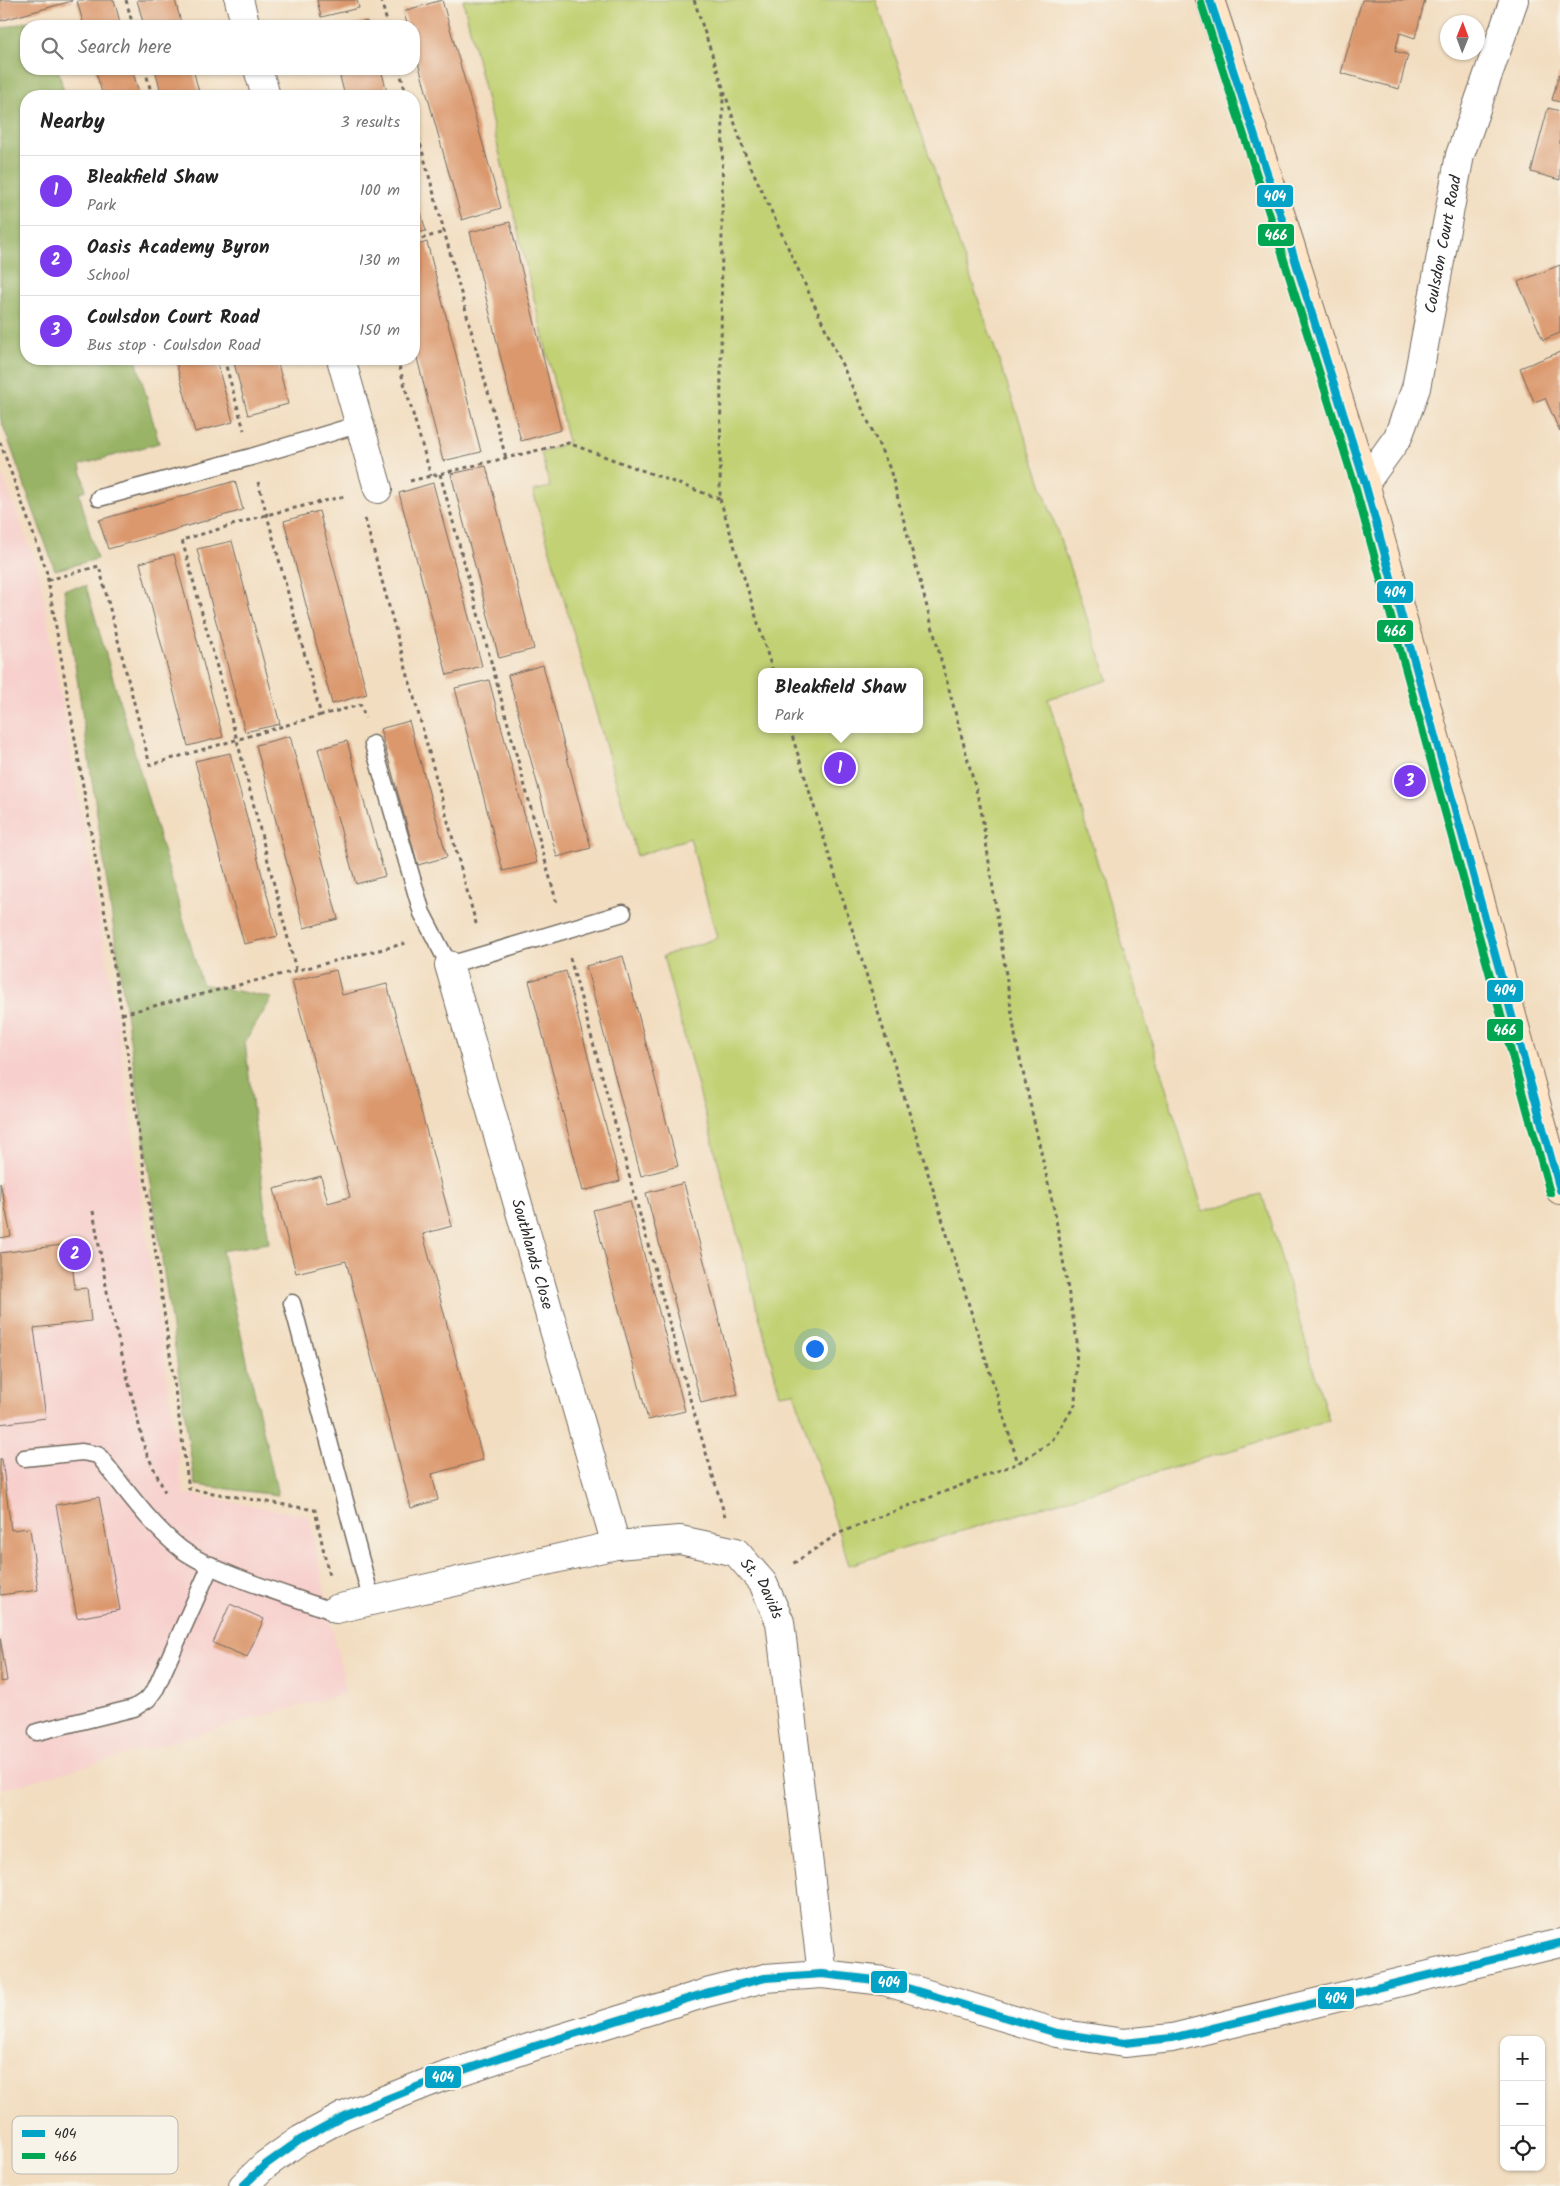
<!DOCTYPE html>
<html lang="en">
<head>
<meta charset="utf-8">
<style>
	:root { --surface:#fff; --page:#f2f2f2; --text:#222; --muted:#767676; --line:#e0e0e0; --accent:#7c3aed }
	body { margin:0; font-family:Kalam,sans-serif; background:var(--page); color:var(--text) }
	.controls { position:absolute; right:15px; bottom:15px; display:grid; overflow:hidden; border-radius:10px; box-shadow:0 1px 4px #0004 }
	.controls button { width:45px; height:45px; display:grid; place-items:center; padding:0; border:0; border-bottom:1px solid var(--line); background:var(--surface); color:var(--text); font:25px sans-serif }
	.compass { position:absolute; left:1440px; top:15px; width:45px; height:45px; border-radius:50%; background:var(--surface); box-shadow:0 1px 4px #0004; rotate:1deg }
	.you { position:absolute; left:814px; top:1348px; width:18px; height:18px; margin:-12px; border:4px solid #fff; border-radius:50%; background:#1a73e8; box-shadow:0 0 0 8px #1a73e833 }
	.badge { display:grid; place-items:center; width:32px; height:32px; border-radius:50%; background:var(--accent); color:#fff; font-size:16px; font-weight:700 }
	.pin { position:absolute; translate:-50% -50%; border:2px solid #fff; box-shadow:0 1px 5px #0006 }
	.popup { position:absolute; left:758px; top:668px; width:165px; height:65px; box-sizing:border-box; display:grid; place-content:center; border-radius:10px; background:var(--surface); filter:drop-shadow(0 1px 4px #0005); font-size:16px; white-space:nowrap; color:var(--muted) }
	.popup b { font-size:19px; color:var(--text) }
	.popup::after { content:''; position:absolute; left:50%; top:100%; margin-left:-10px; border:10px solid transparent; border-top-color:var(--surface) }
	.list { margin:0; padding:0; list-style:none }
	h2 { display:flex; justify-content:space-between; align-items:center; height:65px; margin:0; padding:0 20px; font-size:21px }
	h2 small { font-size:16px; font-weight:400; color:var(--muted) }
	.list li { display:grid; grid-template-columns:32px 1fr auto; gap:15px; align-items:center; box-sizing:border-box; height:70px; padding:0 20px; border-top:1px solid var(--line) }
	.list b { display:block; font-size:19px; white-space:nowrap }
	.list p { margin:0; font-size:16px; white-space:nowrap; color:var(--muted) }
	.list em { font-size:16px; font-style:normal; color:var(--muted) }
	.icon { flex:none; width:28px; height:28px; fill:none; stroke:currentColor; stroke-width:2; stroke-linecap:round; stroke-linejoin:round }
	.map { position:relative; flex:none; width:1560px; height:2186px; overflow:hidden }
	.search { position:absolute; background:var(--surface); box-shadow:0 1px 4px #0004; left:20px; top:20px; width:400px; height:55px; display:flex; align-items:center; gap:12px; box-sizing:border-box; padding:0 18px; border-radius:20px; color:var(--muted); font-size:19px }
	.panel { position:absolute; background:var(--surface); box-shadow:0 1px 4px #0004; left:20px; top:90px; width:400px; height:275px; border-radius:20px }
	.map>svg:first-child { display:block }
</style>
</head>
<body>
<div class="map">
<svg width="1560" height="2186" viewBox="0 0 1560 2186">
	<rect width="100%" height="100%" fill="#f7f3e8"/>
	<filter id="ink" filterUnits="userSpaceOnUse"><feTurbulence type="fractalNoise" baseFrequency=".02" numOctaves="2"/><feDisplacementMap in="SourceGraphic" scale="10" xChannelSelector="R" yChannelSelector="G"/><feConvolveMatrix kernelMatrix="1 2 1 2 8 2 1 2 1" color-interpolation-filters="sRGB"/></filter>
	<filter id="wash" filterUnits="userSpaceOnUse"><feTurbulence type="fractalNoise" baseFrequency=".0096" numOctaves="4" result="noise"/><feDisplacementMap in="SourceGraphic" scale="20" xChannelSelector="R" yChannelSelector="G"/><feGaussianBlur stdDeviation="1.12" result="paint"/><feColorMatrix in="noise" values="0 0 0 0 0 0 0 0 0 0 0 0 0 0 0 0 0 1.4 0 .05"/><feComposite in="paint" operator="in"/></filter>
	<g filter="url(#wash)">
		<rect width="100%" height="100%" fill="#f2ddc0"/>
		<polygon fill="#f7d0cd" points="0,469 39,572 116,1015 183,1493 309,1516 346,1693 0,1790"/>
		<path fill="#c1d173" stroke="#767e4f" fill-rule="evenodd" d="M463,0H876L1108,680L1048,699L1203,1211L1262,1194L1329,1421L849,1565L794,1392L780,1394L663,956L717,938L690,838L637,856L533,491L550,487L541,453L568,442ZM761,672H919V729H761Z"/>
		<g fill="#98b365" stroke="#626f48">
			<polygon points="44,17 46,26 26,26 26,69 58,69 65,96 26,96 26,359 136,359 159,443 80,465 86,490 79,493 97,559 55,570 0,417 0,29"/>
			<polygon points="86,586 202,984 272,998 245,1042 269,1243 222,1251 278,1495 195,1485 64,589"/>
		</g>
		<g id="blocks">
			<g fill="#db986d">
				<polygon points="0,0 72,0 72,1 0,21"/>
				<polygon points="79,0 114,0 121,26 84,26 77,1"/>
				<polygon points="137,0 175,0 182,26 144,26"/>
				<polygon points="317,0 357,0 359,8 321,17"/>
				<polygon points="442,0 501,208 462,220 414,48 414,26 408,26 403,11"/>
				<polygon points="1362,0 1425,0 1415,38 1400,33 1395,51 1408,55 1399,89 1341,73"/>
				<polygon points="367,21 369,26 349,26"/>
				<polygon points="95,69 132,69 140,96 103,96"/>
				<polygon points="155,69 193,69 200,96 162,96"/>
				<polygon points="338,69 381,69 388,96 345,96"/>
				<polygon points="1559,74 1560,74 1560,102 1552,100"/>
				<polygon points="1548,108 1560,111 1560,180 1531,172"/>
				<polygon points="414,190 426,231 414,234"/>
				<polygon points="510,222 561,430 521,441 470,232"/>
				<polygon points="427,242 481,452 443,461 414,346 414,246"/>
				<polygon points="1560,265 1560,333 1543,340 1518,282"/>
				<polygon points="1560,352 1560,432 1545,398 1534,402 1520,368"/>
				<polygon points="175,359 216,359 233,422 195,432"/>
				<polygon points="233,359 277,359 288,404 248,415"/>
				<polygon points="486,466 534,649 499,658 451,474"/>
				<polygon points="235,481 243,510 108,549 99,520"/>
				<polygon points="433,483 482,666 447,675 399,493"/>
				<polygon points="319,511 367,694 332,704 284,521"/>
				<polygon points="232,541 280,724 245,732 197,549"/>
				<polygon points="174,554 223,737 188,746 140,563"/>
				<polygon points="543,665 591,848 557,857 508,675"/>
				<polygon points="489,680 537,863 503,871 455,688"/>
				<polygon points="409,721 447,857 418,865 380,729"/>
				<polygon points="290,736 338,919 304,928 256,745"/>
				<polygon points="347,741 385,876 356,884 318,749"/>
				<polygon points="230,753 278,936 244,944 195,761"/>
				<polygon points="623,956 678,1166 641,1176 586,966"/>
				<polygon points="336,970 342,995 387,984 452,1226 423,1234 483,1460 432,1474 438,1500 411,1508 346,1261 296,1273 274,1189 321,1176 328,1203 350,1197 292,981"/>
				<polygon points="566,971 620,1181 583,1191 529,981"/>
				<polygon points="0,1182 11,1236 0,1238"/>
				<polygon points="684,1183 738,1394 701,1403 646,1193"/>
				<polygon points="630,1201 685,1411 648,1420 593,1210"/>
				<polygon points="70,1244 75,1289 87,1288 91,1321 34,1328 46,1418 0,1424 0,1253"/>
				<polygon points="0,1459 2,1459 11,1530 30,1528 38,1590 0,1595"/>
				<polygon points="99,1497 120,1610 77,1618 56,1505"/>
				<polygon points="230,1604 264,1619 247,1657 213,1643"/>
				<polygon points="0,1637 7,1681 0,1682"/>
			</g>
		</g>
	</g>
	<g filter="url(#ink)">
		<use href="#blocks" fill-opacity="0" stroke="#71695f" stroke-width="1"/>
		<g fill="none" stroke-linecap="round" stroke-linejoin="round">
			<g stroke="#71695f" stroke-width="19">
				<g id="service">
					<polyline points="99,498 251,457 360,424"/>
					<polyline points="373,744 422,913 449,965 623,913"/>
					<polyline points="292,1303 372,1602"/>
					<path d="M24,1458L82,1452L98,1455C124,1487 149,1524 181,1549C217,1575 286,1594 329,1610L336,1609"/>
					<polyline points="37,1732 134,1708 148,1699 156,1688 211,1565"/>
				</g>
			</g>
			<g stroke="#71695f" stroke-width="30">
				<g id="minor">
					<polyline points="239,0 246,26"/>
					<polyline points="258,69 266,96"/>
					<polyline points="341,359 378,489"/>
					<path id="s1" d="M1365,483L1398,437L1416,388L1460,155L1514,0"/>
					<path id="s2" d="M449,965L616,1545"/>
					<path id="s3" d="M336,1609L616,1545L680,1540L736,1552L763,1583L780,1622L822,1974"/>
					<polyline points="243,2186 265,2165 300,2140 344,2116 437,2079 532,2047 706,1993 765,1978 822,1974 884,1981 1057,2033 1124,2043 1172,2038 1560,1943"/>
				</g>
			</g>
			<g stroke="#71695f" stroke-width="30">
				<polyline id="secondary" points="1210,0 1284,225 1365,483 1560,1190"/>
			</g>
			<g stroke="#71695f" stroke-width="3" stroke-dasharray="4 4" stroke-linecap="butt">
				<polyline points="126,0 133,26"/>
				<polyline points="381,0 388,26"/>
				<polyline points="694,0 745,154 890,469 981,809 1016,1041 1055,1214 1077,1341 1075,1405 1051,1442 1018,1463 839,1533 791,1565"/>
				<polyline points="145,69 152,96"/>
				<polyline points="399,69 407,96"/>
				<polyline points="414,121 506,458"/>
				<polyline points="414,241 444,232"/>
				<polyline points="224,359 244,430"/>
				<polyline points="397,359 431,476"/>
				<polyline points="0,442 46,569 122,1014 189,1489 315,1510 329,1576"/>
				<polyline points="440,474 557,904"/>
				<polyline points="410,481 568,443 720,499 723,91"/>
				<polyline points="258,482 321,715 361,705 365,718"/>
				<polyline points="720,499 773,672"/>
				<polyline points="365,519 477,927"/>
				<polyline points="48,580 99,566 150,765 321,715"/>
				<polyline points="790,729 1018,1463"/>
				<polyline points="570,958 692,1406 725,1516"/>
				<polyline points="296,970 237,740 182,540 266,515 345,496"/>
				<polyline points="122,1014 407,943"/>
				<polyline points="93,1211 108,1297 145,1450 165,1492"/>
			</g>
			<use href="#service" stroke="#fff" stroke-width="16"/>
			<use href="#minor" stroke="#fff" stroke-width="28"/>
			<use href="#secondary" stroke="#ffe4c6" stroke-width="28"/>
			<g stroke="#f7f3e8" stroke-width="11">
				<g id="bus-1">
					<polyline points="1210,0 1284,225 1365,483 1560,1190"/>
					<polyline points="243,2186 265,2165 300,2140 344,2116 437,2079 532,2047 706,1993 765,1978 822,1974 884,1981 1057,2033 1124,2043 1172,2038 1560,1943"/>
				</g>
			</g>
			<g stroke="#f7f3e8" stroke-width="11">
				<polyline id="bus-2" points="1201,3 1274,228 1355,486 1550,1193"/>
			</g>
			<use href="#bus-1" stroke="#02a3c6" stroke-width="8"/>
			<use href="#bus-2" stroke="#00a651" stroke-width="8"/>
		</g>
	</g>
	<g text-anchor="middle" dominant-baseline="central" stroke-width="4" stroke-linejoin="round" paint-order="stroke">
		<g font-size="16" fill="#2b2b2b" stroke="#f7f3e8">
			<text stroke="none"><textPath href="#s1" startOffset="255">Coulsdon Court Road</textPath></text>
			<text stroke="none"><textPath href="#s2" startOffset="301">Southlands Close</textPath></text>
			<text stroke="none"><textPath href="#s3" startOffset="454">St. Davids</textPath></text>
		</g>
	</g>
	<rect x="12" y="2116" width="166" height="58" rx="8" fill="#f7f3e8" stroke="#bab7af" stroke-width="1"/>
	<rect x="22" y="2130" width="23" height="7" fill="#02a3c6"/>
	<rect x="22" y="2153" width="23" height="6" fill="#00a651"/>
	<g font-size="14" fill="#2b2b2b">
		<text x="54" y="2138">404</text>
		<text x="54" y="2161">466</text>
	</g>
	<g stroke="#f7f3e8" stroke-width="2">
		<rect x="1256" y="184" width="38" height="24" rx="5" fill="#02a3c6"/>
		<rect x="1257" y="223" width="38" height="24" rx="5" fill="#00a651"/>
		<rect x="1376" y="580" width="38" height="24" rx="5" fill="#02a3c6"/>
		<rect x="1376" y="619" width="38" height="24" rx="5" fill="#00a651"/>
		<rect x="1486" y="979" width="38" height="24" rx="5" fill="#02a3c6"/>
		<rect x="1486" y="1018" width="38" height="24" rx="5" fill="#00a651"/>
		<rect x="870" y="1970" width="38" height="24" rx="5" fill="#02a3c6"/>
		<rect x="1317" y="1986" width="38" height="24" rx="5" fill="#02a3c6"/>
		<rect x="424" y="2065" width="38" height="24" rx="5" fill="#02a3c6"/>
	</g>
	<g font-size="14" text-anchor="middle" font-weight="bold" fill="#fff">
		<text x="1275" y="201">404</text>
		<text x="1276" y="240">466</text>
		<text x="1395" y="597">404</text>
		<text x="1395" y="636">466</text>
		<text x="1505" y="995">404</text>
		<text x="1505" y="1035">466</text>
		<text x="889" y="1987">404</text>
		<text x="1336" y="2003">404</text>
		<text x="443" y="2082">404</text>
	</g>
</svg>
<div class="controls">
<button>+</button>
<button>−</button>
<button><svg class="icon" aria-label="locate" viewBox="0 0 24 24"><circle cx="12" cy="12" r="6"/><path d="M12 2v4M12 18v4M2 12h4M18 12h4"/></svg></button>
</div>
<svg class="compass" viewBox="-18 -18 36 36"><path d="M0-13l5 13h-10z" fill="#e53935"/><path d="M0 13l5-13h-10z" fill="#767676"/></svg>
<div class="you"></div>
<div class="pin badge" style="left:840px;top:768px">1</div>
<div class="popup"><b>Bleakfield Shaw</b>Park</div>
<div class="pin badge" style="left:75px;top:1254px">2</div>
<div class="pin badge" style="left:1410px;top:781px">3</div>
<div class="search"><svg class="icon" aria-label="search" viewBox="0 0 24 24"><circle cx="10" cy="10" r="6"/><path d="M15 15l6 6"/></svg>Search here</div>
<section class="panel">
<h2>Nearby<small>3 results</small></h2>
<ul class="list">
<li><span class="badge">1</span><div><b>Bleakfield Shaw</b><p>Park</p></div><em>100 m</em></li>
<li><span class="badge">2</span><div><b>Oasis Academy Byron</b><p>School</p></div><em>130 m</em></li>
<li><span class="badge">3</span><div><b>Coulsdon Court Road</b><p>Bus stop · Coulsdon Road</p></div><em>150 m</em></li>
</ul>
</section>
</div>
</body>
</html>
